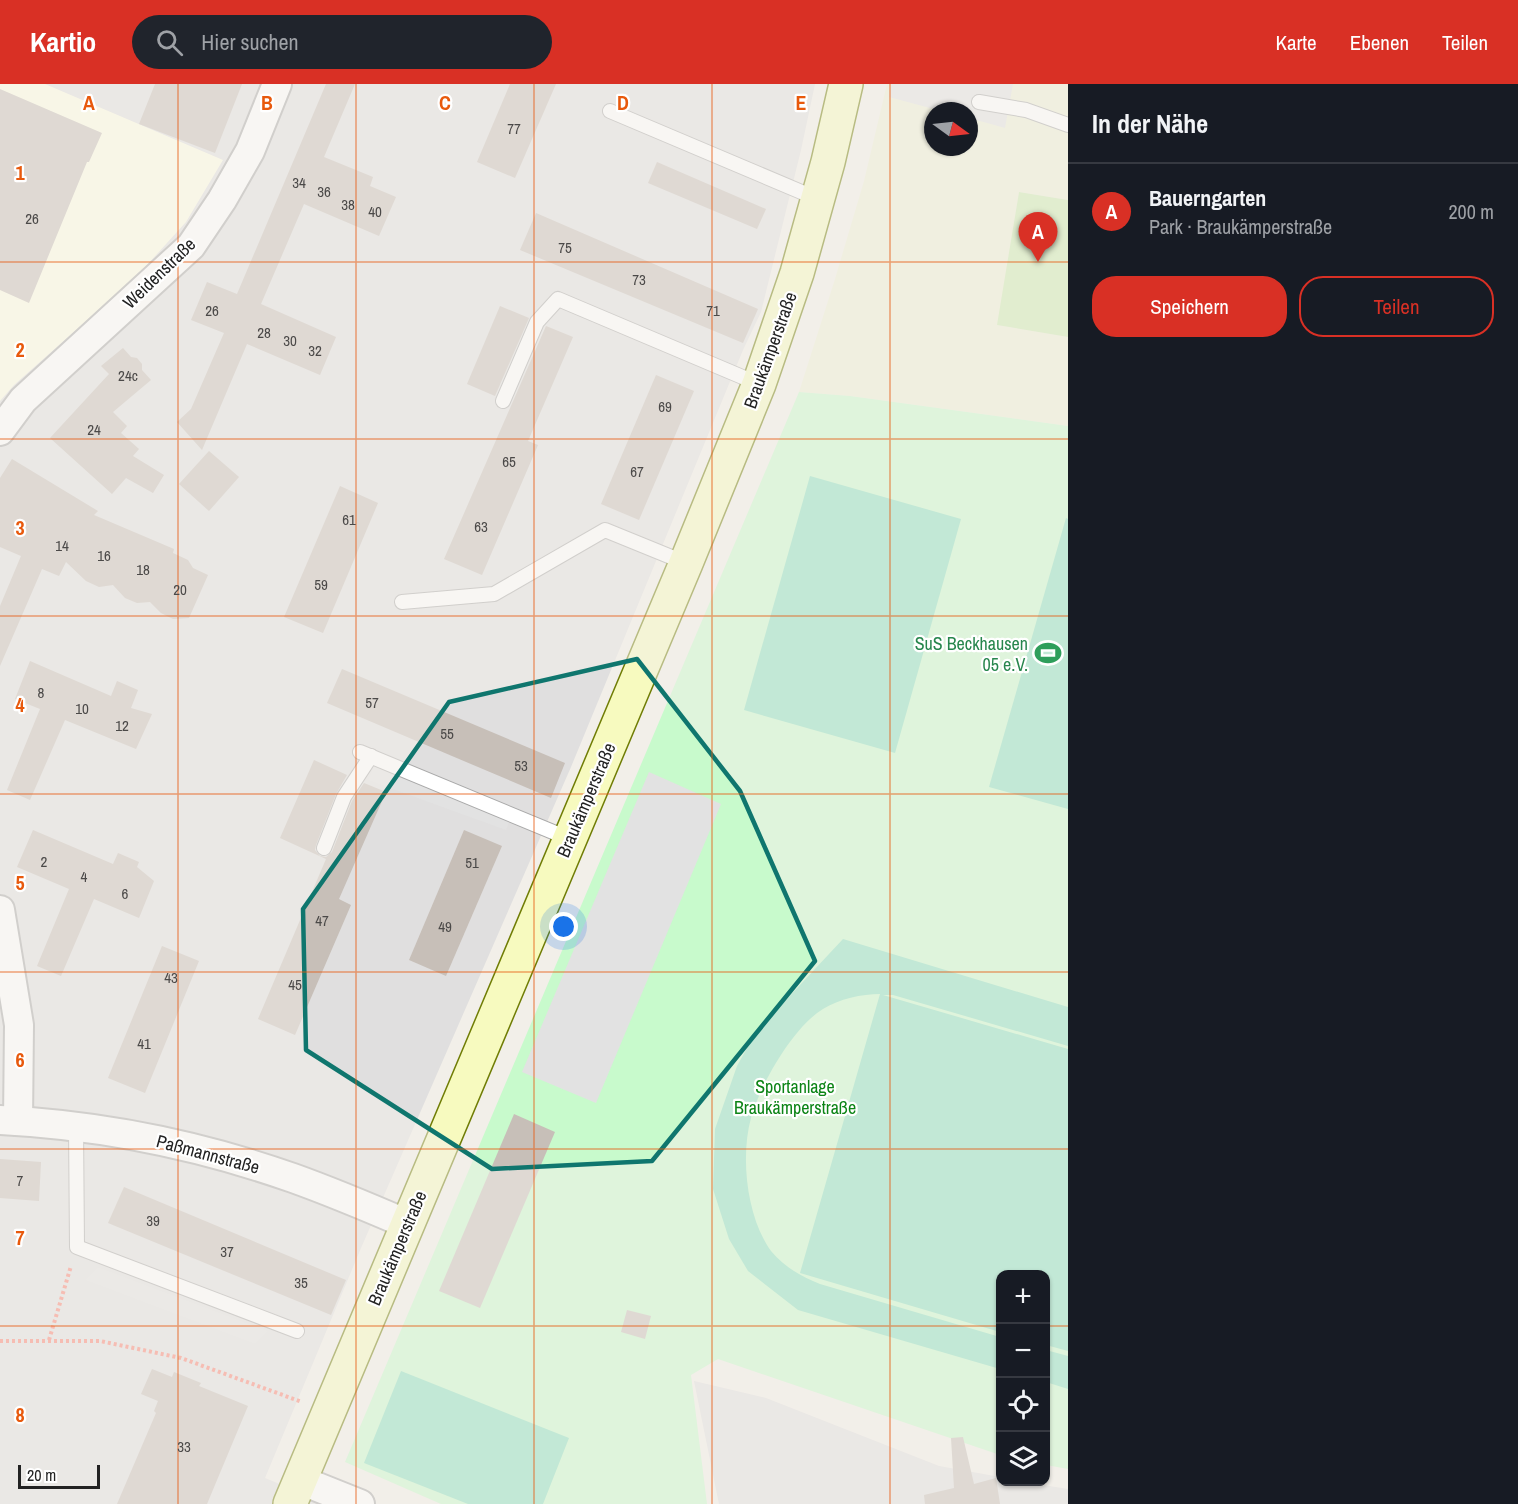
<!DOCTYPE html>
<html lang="de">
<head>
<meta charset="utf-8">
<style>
	:root { --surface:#171b24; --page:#20242c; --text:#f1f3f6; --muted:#9ea1a6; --line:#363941; --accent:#d93025 }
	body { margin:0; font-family:"Archivo Narrow",sans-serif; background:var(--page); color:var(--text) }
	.controls { position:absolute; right:18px; bottom:18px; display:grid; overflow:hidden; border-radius:12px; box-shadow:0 2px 4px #0004 }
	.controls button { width:54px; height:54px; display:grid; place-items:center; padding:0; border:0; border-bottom:2px solid var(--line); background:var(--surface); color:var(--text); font:30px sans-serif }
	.compass { position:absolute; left:924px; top:18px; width:54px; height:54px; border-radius:50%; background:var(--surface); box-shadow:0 2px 4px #0004; rotate:105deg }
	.scale { position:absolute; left:18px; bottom:15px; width:82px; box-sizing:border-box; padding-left:6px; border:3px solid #222; border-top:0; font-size:16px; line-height:21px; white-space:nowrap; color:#222; -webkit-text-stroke:4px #fff; paint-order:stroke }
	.you { position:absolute; left:564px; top:843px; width:21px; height:21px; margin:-15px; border:4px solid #fff; border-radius:50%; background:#1a73e8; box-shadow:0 0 0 9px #1a73e833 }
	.badge { display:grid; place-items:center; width:39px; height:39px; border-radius:50%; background:var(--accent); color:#fff; font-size:20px; font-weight:700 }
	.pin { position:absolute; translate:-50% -50px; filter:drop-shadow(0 2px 3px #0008) }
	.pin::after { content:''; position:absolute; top:32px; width:21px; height:18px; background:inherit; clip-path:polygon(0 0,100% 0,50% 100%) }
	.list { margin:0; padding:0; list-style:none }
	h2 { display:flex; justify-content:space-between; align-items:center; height:78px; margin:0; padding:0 24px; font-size:26px }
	h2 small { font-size:20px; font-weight:400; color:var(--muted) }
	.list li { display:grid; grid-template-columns:39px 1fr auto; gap:18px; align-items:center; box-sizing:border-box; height:96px; padding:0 24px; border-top:2px solid var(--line) }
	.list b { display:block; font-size:22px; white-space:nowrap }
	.list p { margin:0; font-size:20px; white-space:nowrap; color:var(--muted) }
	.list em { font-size:20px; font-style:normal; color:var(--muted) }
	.actions { display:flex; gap:12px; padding:18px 24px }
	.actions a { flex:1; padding:14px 0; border:2px solid var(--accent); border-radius:24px; text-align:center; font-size:21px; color:var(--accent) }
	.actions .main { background:var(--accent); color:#fff }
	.icon { flex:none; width:33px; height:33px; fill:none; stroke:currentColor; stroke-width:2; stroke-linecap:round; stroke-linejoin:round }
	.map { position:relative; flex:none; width:1068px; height:1420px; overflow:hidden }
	header { display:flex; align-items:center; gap:36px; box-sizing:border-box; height:84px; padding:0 30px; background:var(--accent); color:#fff }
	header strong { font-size:28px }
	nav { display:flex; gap:33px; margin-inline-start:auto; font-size:21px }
	.search { width:420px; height:54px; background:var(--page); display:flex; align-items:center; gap:15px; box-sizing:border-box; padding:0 21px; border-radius:33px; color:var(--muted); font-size:22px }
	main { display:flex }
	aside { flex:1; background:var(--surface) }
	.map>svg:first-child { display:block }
</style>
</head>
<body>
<header>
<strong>Kartio</strong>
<div class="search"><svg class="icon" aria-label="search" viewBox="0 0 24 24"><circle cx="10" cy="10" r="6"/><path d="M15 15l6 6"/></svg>Hier suchen</div>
<nav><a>Karte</a><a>Ebenen</a><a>Teilen</a></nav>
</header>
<main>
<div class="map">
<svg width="1068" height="1420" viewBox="0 0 1068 1420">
	<rect width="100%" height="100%" fill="#f2efe9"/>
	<g fill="#e0dfdf">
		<polygon points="0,0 815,0 801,66 761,228 743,266 571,683 361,1164 265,1394 328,1420 0,1420"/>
		<polygon points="694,1297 766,1314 939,1382 1000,1393 1000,1398 1024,1398 1068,1405 1068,1420 719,1420"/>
	</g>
	<polygon fill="#ffffe5" points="0,0 45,0 223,76 186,138 138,191 14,301 0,317"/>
	<path fill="#eef0d5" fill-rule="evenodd" d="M887,0H1068V116L1019,108L998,241L1068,253V342L850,312L799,308L835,195L864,97ZM933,27H969V63H933Z"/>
	<polygon fill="#cdebb0" points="1019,108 1068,116 1068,253 997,241"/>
	<polygon fill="#c8facc" points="799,308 850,312 1068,342 1068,1385 1046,1381 1046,1190 1000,1190 1000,1371 718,1275 691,1291 707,1420 441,1420 345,1378"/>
	<g fill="#88e0be">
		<polygon points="810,392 961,435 895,669 744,626"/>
		<polygon points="1066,434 1068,435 1068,725 989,703"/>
		<path d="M843,855L1068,923V962L893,911H883L1068,965V1267L1046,1261V1190H1000V1248L800,1189L880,910C862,910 839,915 823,925C793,943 760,1001 751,1034C740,1074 747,1134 771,1167C784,1183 802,1193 820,1200L1000,1253V1285L798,1226L748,1187L729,1155L713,1105L715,1045L737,982L756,948Z"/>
		<polygon points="1046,1266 1068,1272 1068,1305 1046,1298"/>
		<polygon points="401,1287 569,1354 543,1420 468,1420 364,1379"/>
	</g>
	<g fill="#e2e2e2">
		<polygon points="891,0 1013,0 1005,44 969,34 969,27 941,27 889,13"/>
		<polygon points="374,682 511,732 506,746 368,696"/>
		<polygon points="649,688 721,720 596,1019 522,988"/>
		<polygon points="98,1183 268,1247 255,1260 85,1196"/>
	</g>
	<g fill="#c7bfb8">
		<polygon points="155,0 242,0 215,69 139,40"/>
		<polygon points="326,0 355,0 324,73 373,93 370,102 396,113 379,152 304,120 261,220 336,253 320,291 247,260 202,366 177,338 191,325 224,249 191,236 207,198 237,210"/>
		<polygon points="510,0 556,0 515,94 477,78"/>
		<polygon points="0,5 102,49 89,78 87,78 29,219 0,206"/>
		<polygon points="657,78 766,125 757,145 648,99"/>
		<polygon points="536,129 758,225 743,259 520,166"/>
		<polygon points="500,222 529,234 495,312 467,300"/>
		<polygon points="546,242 573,253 528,357 538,361 482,491 444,475"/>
		<polygon points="123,264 131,273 137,274 142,280 142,286 151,296 113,328 127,342 121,349 139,365 133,372 164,391 153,409 126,394 112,410 50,354 109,290 101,282"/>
		<polygon points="656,291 694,307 639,436 601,420"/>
		<polygon points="209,367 239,393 209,427 179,400"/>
		<polygon points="12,375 98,427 94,431 174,465 173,469 188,476 193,484 208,491 189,534 173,535 161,529 150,518 137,519 125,514 113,501 99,503 86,497 66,478 59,492 42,485 0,582 0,522 21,472 0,463 0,394"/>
		<polygon points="340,402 378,419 323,549 284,533"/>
		<polygon points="30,577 111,612 117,597 138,606 131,624 152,630 136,665 65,636 30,716 7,706 40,625 15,615"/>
		<polygon points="342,585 565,679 551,714 327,619"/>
		<polygon points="314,676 347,691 336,710 316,761 315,766 320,772 326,773 332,768 352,717 364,699 386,708 339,815 351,821 295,951 258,935 326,775 280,754"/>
		<polygon points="33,746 113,780 118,769 139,778 137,783 154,797 139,834 94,815 61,892 37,882 69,805 17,783"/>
		<polygon points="464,746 502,762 446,892 409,876"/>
		<polygon points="162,862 199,877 145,1009 108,994"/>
		<polygon points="514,1030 555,1048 480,1224 439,1207"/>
		<polygon points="0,1075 41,1078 39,1117 0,1114"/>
		<polygon points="124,1103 346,1196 331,1231 108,1139"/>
		<polygon points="627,1226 651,1232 645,1255 621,1248"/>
		<polygon points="152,1285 172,1293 174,1288 201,1299 199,1302 248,1322 207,1420 117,1420 156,1329 154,1327 158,1317 141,1310"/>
		<polygon points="963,1353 974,1400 996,1394 1000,1420 925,1420 924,1411 954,1404 951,1354"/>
	</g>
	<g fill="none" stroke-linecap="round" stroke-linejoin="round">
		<g stroke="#a9a9a9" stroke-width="16">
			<g id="lane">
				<polyline points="979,18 1026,26 1068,41"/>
				<polyline points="610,27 818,115"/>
				<polyline points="503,317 537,238 558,215 759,300"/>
				<polyline points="402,518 494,510 605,446 686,479"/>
				<polyline points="360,668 570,755"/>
				<polyline points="324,764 344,713 371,672"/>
				<polyline points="76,1042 77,1163 297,1247"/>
			</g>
		</g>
		<g stroke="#a9a9a9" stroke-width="32">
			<g id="street">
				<polyline points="0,347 23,316 191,162 222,116 250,67 277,0"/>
				<polyline points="0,826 19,941 18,1037"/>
				<path d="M0,1036C100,1041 199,1061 293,1094C332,1108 370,1124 407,1140"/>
				<polyline points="300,1396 360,1420"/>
			</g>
		</g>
		<g stroke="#707d05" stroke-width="36">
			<polyline id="secondary" points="290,1420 686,479 759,300 797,189 828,78 846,0"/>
		</g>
		<g stroke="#fa8072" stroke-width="4" stroke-dasharray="3 3" stroke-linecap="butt">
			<polyline points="49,1256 71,1182"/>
			<polyline points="0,1257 100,1257 181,1274 302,1318"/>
		</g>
		<use href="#lane" stroke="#fff" stroke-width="14"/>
		<use href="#street" stroke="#fff" stroke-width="28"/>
		<use href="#secondary" stroke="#f7fabf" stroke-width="33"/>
	</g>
	<path d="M0 0H1068V1420H0ZM637,575L740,707L815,877L652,1077L492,1085L306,966L303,825L449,618Z" fill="#f2efe9" fill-opacity=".55" fill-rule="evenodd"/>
	<path fill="none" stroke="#0f766e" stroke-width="4.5" stroke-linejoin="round" d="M637,575L740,707L815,877L652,1077L492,1085L306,966L303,825L449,618Z"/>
	<path fill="none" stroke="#e8590c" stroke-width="1.5" stroke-opacity="0.55" d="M178,0V1420M356,0V1420M534,0V1420M712,0V1420M890,0V1420M0,178H1068M0,355H1068M0,532H1068M0,710H1068M0,888H1068M0,1065H1068M0,1242H1000M1046,1242H1068"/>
	<defs>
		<g id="stadium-bare" transform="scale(2.07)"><path d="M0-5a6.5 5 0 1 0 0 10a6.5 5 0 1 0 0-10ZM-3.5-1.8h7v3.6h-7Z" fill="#2e9e5b" stroke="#fff" stroke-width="2.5" paint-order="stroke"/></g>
	</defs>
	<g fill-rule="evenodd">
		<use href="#stadium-bare" x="1048" y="569"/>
	</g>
	<g text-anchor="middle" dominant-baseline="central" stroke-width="4.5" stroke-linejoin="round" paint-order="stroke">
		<g font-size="15" fill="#4b4948">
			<text x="514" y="44">77</text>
			<text x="299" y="98">34</text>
			<text x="324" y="107">36</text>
			<text x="348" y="120">38</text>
			<text x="375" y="127">40</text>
			<text x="32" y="134">26</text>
			<text x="565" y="163">75</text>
			<text x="639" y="195">73</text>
			<text x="212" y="226">26</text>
			<text x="713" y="226">71</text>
			<text x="264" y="248">28</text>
			<text x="290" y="256">30</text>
			<text x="315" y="266">32</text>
			<text x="128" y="291">24c</text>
			<text x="665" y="322">69</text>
			<text x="94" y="345">24</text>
			<text x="509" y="377">65</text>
			<text x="637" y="387">67</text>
			<text x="349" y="435">61</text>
			<text x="481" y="442">63</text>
			<text x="62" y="461">14</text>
			<text x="104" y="471">16</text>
			<text x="143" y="485">18</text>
			<text x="321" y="500">59</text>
			<text x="180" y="505">20</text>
			<text x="41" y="608">8</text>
			<text x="372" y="618">57</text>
			<text x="82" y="624">10</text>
			<text x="122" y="641">12</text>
			<text x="447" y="649">55</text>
			<text x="521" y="681">53</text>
			<text x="44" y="777">2</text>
			<text x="472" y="778">51</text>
			<text x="84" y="792">4</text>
			<text x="125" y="809">6</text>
			<text x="322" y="836">47</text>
			<text x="445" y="842">49</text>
			<text x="171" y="893">43</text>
			<text x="295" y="900">45</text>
			<text x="144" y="959">41</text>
			<text x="20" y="1096">7</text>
			<text x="153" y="1136">39</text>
			<text x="227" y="1167">37</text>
			<text x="301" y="1198">35</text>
			<text x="184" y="1362">33</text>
		</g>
		<g font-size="18" fill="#222" stroke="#fff">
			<text transform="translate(159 189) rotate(-44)">Weidenstraße</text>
			<text transform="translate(770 266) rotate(-70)">Braukämperstraße</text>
			<text transform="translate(586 716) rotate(-67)">Braukämperstraße</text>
			<text transform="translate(208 1070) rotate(15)">Paßmannstraße</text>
			<text transform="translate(397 1164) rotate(-67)">Braukämperstraße</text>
		</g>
		<g font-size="18" fill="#27864d" stroke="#fff" text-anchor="end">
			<text x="1028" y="559">SuS Beckhausen<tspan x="1028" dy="21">05 e.V.</tspan></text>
		</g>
		<g font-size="18" fill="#0c8416" stroke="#fff">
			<text x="795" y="1002">Sportanlage<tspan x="795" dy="21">Braukämperstraße</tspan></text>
		</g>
	</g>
	<g font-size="20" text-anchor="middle" font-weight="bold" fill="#e8590c" stroke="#fff" stroke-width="4.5" stroke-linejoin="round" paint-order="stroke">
		<text x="89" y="26">A</text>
		<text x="267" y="26">B</text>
		<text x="445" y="26">C</text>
		<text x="623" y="26">D</text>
		<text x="801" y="26">E</text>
		<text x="20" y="96">1</text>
		<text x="20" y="273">2</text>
		<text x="20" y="451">3</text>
		<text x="20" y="628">4</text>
		<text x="20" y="806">5</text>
		<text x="20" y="983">6</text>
		<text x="20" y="1161">7</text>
		<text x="20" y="1338">8</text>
	</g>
</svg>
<div class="controls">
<button>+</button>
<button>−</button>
<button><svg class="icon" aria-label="locate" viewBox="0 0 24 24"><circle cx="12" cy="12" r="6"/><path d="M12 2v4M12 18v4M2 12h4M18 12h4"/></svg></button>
<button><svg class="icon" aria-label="layers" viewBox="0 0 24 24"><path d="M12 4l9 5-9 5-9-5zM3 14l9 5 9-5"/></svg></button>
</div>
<svg class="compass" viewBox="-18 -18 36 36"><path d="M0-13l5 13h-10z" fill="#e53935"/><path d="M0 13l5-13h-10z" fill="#9ea1a6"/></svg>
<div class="scale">20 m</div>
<div class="you"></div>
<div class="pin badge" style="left:1038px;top:178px">A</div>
</div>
<aside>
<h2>In der Nähe<small></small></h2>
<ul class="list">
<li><span class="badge">A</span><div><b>Bauerngarten</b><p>Park · Braukämperstraße</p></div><em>200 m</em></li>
</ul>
<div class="actions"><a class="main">Speichern</a><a>Teilen</a></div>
</aside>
</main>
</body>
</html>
